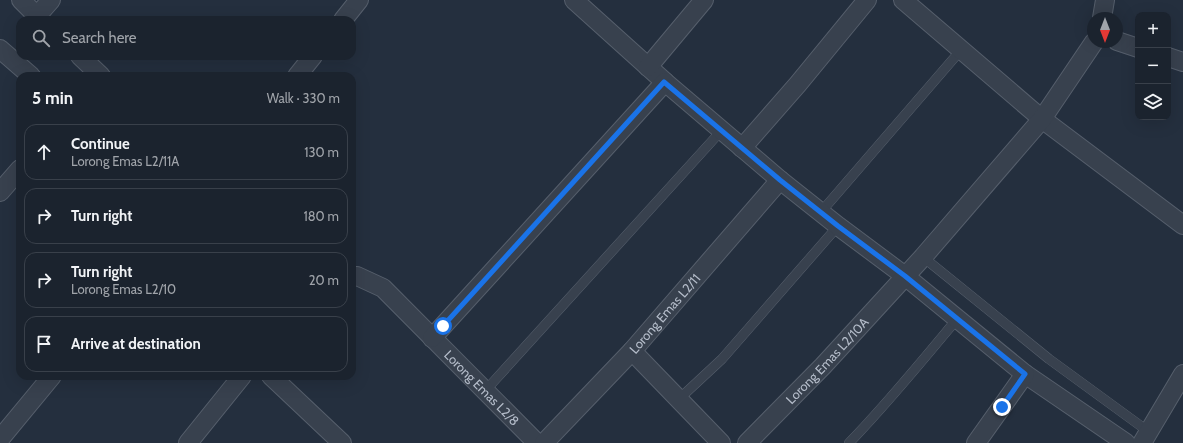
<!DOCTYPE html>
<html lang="en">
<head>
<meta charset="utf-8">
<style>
	:root { --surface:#1b232e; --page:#282f3a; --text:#f1f3f6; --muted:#a0a4aa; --line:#39404a }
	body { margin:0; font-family:Cabin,sans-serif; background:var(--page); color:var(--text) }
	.controls { position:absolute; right:12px; top:12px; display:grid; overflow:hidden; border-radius:8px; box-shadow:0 4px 16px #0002 }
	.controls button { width:36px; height:36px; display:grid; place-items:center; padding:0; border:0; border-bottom:1px solid var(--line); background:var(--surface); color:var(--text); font:20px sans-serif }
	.compass { position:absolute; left:1087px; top:12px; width:36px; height:36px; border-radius:50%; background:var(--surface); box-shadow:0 4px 16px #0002; rotate:180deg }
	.stop { position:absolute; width:12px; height:12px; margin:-9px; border:3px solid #1a73e8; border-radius:50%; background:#fff }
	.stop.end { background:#1a73e8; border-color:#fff; box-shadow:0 1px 4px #0008 }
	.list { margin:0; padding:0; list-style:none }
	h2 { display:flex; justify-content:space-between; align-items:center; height:52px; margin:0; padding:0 16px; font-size:17px }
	h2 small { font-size:13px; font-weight:400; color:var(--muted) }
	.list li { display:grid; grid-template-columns:26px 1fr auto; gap:12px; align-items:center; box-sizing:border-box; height:56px; margin:0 8px 8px; padding:0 8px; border:1px solid var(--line); border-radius:12px }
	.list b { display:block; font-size:15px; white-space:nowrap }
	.list p { margin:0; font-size:13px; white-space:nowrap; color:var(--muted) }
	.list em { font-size:13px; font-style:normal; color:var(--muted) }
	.icon { flex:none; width:22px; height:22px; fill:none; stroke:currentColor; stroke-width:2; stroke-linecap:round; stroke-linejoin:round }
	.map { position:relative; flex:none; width:1183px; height:443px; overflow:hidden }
	.search { position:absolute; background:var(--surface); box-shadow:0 4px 16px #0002; left:16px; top:16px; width:340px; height:44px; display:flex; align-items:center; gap:10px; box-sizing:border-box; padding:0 14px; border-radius:12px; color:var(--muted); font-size:15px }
	.panel { position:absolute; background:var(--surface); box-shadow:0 4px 16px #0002; left:16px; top:72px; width:340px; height:308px; border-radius:12px }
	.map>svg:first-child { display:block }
</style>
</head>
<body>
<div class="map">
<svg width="1183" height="443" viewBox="0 0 1183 443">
	<rect width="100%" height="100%" fill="#242f3e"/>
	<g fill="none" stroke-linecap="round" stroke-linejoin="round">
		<g stroke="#565f6c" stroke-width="10">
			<g id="lane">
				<polyline points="821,212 961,50"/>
				<polyline points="923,257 1049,359 1149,432"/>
				<polyline points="485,391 722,130"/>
				<polyline points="679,399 722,359 838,226"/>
				<path d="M849,443C887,404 922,361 957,319"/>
			</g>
		</g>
		<g stroke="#565f6c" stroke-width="20">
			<g id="street">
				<polyline points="21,0 41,20"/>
				<polyline points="574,0 665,82 780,180 838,226 905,276 1025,374 1126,443"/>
				<polyline points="903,0 1042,119 1183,225"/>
				<polyline points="37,16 51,0"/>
				<polyline points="1102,18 1105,0"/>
				<polyline points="343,20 359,0"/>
				<polyline points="1117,41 1138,48"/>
				<polyline points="0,49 31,76"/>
				<polyline points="80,56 101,76"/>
				<polyline points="1168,57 1183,62"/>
				<polyline points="648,67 704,0"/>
				<polyline points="297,76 313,56"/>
				<polyline points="742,148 798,84 867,0"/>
				<polyline points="0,192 20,169"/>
				<path id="s1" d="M352,276H357L383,288L537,443"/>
				<polyline points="432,338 665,82"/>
				<polyline points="632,351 721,443"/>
				<polyline points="271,376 342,443"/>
				<polyline points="0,439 52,376"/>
				<polyline points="188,443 242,376"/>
				<path id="s2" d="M544,443L632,351L780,180"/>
				<path id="s3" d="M747,443L823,366L923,257L1042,119L1094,42"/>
				<polyline points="976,443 1025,374"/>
				<polyline points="1142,443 1183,374"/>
			</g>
		</g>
		<use href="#lane" stroke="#38414e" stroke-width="9"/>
		<use href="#street" stroke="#38414e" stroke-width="18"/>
	</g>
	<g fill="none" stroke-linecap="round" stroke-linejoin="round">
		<polyline stroke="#1a73e8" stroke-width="5" points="443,326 664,82 780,180 838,226 905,276 1025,374 1002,407"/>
	</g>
	<g text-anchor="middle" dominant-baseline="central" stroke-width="4" stroke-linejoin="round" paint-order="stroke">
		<g font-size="13" fill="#b4bcc9" stroke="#1d2633">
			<text stroke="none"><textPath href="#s2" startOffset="177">Lorong Emas L2/11</textPath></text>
			<text stroke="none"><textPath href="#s3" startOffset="115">Lorong Emas L2/10A</textPath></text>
			<text stroke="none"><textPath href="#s1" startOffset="174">Lorong Emas L2/8</textPath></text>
		</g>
	</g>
</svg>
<div class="controls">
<button>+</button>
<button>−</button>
<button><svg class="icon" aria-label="layers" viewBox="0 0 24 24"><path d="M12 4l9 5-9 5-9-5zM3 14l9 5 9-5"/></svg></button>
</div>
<svg class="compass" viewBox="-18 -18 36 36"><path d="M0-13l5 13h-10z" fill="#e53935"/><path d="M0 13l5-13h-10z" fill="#a0a4aa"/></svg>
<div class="stop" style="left:443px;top:326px"></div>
<div class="stop end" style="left:1002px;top:407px"></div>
<div class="search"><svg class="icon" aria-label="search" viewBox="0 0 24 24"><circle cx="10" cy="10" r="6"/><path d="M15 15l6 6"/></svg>Search here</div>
<section class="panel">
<h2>5 min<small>Walk · 330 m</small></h2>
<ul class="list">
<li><svg class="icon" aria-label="ahead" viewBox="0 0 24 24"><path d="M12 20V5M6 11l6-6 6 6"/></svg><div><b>Continue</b><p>Lorong Emas L2/11A</p></div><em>130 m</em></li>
<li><svg class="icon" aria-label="right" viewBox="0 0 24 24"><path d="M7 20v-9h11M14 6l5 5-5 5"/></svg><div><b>Turn right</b></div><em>180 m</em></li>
<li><svg class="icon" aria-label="right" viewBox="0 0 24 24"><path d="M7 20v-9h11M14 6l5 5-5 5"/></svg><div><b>Turn right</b><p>Lorong Emas L2/10</p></div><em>20 m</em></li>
<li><svg class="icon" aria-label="arrive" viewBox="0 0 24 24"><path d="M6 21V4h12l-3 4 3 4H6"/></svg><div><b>Arrive at destination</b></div></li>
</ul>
</section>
</div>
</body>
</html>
